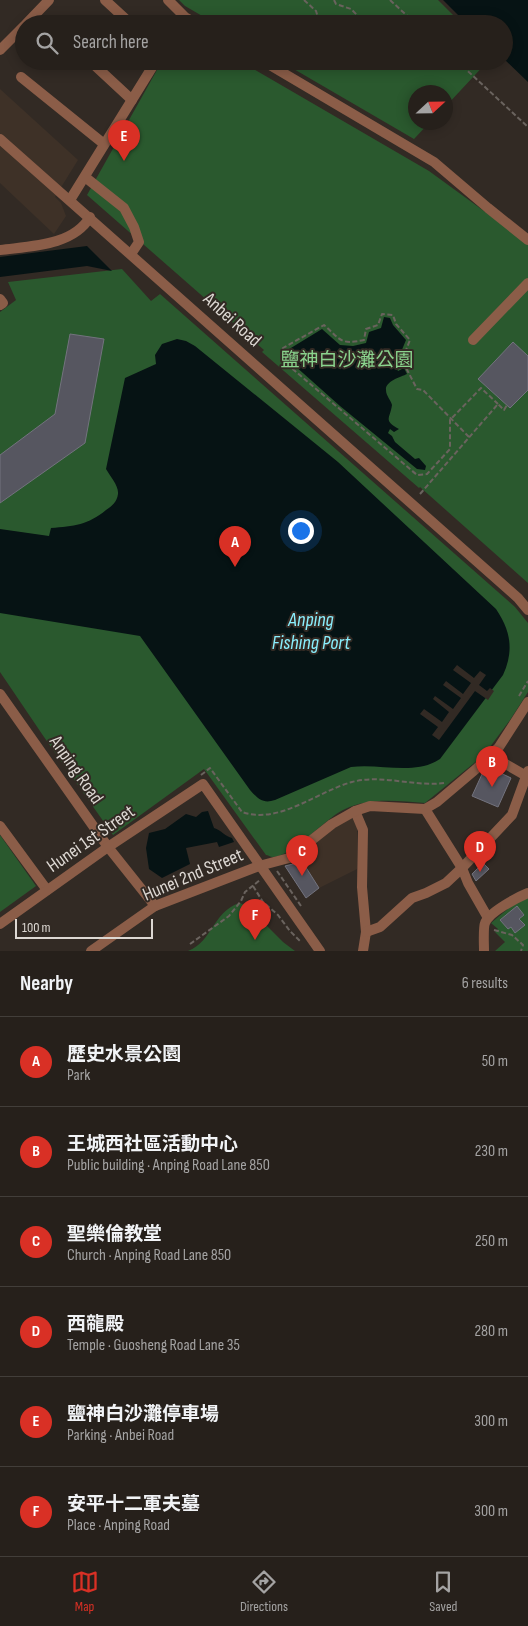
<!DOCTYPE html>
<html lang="en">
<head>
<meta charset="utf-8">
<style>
	:root { --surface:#26201b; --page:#2e2824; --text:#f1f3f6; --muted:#a4a3a3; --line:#423e3a; --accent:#d93025 }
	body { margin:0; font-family:"Sofia Sans Condensed","Noto Sans TC",sans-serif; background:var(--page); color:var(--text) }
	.compass { position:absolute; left:408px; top:85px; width:45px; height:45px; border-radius:50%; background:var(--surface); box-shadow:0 2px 12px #0003; rotate:68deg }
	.scale { position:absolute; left:15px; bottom:12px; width:138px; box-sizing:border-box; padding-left:5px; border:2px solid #ddd8d3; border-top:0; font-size:14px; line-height:18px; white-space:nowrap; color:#ddd8d3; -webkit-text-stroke:4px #322a24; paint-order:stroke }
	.you { position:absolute; left:300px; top:530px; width:18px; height:18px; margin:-12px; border:4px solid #fff; border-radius:50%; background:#1a73e8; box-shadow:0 0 0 8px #1a73e833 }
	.badge { display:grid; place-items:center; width:32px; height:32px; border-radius:50%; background:var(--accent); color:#fff; font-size:16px; font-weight:700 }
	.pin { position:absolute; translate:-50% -41px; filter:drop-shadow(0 1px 2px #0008) }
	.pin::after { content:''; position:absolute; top:26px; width:18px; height:15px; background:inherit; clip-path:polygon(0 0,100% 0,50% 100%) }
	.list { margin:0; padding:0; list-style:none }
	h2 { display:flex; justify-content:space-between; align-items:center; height:65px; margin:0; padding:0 20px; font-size:21px }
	h2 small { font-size:16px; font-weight:400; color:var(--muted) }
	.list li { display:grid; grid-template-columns:32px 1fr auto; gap:15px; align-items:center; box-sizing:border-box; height:90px; padding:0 20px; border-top:1px solid var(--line) }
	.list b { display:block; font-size:19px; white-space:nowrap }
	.list p { margin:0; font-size:16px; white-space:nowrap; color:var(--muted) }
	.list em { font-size:16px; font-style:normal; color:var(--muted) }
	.icon { flex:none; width:28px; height:28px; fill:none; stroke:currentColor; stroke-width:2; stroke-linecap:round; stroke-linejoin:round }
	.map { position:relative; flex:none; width:528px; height:951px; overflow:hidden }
	.search { position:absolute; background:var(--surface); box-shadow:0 2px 12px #0003; left:15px; right:15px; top:15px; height:55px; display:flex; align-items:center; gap:12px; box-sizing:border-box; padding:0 18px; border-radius:28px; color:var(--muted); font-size:19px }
	.sheet { height:605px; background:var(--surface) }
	nav { display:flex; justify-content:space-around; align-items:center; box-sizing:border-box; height:70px; border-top:1px solid var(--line); background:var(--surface); font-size:14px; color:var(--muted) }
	nav a { display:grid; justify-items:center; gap:2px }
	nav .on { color:var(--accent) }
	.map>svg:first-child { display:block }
</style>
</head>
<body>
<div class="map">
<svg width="528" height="951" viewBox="0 0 528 951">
	<rect width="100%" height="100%" fill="#322a24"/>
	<g fill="#3e3127">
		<polygon points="0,89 78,160 55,197 61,203 66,216 54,234 0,183"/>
		<polygon points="352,817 357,827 357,869 319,888 297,855 328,831"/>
	</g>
	<g fill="#2a592e">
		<polygon points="179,0 438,0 462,24 216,24 185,6"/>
		<polygon points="162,61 240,61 429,171 528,243 528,583 420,487 419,488 262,352 264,350 87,195"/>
		<polygon points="280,61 488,61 446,106 446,92 416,92 416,122 429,123 414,139"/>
		<path d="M122,269L151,301L160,294L515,607L528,623V692L510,720L484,755L425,803C397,801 369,797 343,810C325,819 291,857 273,857C270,857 268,855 266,855L204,769L113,835L44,737L0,672V312L16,300L8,282Z"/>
		<polygon points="0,835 36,886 0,912"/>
		<polygon points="528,896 528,951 495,951 505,942 495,932 498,929 491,923 517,901"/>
		<path d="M239,903L246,905L283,942L295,951H188C213,941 212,913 239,903Z"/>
	</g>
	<g fill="#061314">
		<polygon points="443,0 528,0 528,82 504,59 504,24 467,24"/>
		<polygon points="87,246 112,271 87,266 0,277 0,257"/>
		<path d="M384,317L390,318L393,325L406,340L399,357L401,360L394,364L398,371L404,368L407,374C401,377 385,381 386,390C386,396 391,400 392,405C390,419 383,420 399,429L394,432L390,429L388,433L392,436L395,442L415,459L419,458L426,466L425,470L417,469L340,406L285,357L286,351L322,329L340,345L353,346L366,343L369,332L381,328Z"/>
		<path d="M177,339L186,341L195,346L338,462L496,609C511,631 514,651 503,675L440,759C415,776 380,763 351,767L275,800C263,804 258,799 250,790L140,636L0,613V529L49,536L51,528C74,526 88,525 106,510C112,506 117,502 118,494C119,486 110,476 106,469L125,378L156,364L155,355L162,344Z"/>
		<path d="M208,811L214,828C221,830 226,837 232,838L234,842L219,847L217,842L186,848L190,864L162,878L149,869L146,848L149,833L165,829L186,814L196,817L202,812Z"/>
	</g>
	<polygon fill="#322a24" points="457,665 474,678 480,671 486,675 479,685 487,691 490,688 494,691 488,700 475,691 439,740 432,735 438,727 420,714 424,709 442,722 449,712 433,699 435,696 453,709 461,698 443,685 446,681 463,694 471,683 453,670"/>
	<g fill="#565660" stroke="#73737e">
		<polygon points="70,334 104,339 85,443 0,503 0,455 55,414"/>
		<polygon points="513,342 528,356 528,390 510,408 478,379"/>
		<polygon points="488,767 511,778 498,807 472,796 483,772"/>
		<polygon points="300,858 319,888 306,898 285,866 293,864"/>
		<polygon points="483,863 489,869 476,881 472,874"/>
		<polygon points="517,906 524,915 519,919 525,925 515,933 511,927 508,929 500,920"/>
	</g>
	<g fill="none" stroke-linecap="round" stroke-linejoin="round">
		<g stroke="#6a635e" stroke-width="2" stroke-dasharray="5 2.5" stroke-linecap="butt">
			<polyline points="304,0 316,11 320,24"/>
			<polyline points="334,0 336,4 351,9 363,21 362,24"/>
			<polyline points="390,0 416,24"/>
			<polyline points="457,61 528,127"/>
			<path d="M469,437L423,390L417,389L402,360L410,340L396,324L393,315L382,314L378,325L366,329L364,340C340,345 341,340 324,325L283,348L281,359L417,475L427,474L450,449V420L481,388L498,404"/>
			<polyline points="420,494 498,404 504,410 507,405"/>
			<polyline points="519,696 528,681"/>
			<path d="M201,775L210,768L242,812C279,825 318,791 352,782C382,774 414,787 444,783"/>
			<polyline points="277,871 301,906"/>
			<polyline points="253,886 263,902 278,915 290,931 301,942"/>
			<polyline points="494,930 512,935 523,945 521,951"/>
			<polyline points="190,944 229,916 241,901 245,892 260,880"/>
		</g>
		<g stroke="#8b5d48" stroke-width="10">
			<polyline points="105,0 131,24"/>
			<polyline points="168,0 185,17 197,24"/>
			<polyline points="26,24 49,0"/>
			<polyline points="0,50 24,26"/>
			<polyline points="90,61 132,100"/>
			<polyline points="263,61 434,162 488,208 528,240"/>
			<polyline points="21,77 104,144"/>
			<polyline points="0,139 518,598 528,610"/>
			<polyline points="85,177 124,208 134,227 139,242 131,254"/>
			<polyline points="70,200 156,61"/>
			<path d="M0,250C30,246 73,246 90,217"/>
			<polyline points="0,299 3,303 0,305"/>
			<polyline points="473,340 528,283"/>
			<polyline points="0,694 108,847 155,906"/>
			<polyline points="490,755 528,777"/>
			<polyline points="425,809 462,868 468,883 488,918"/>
			<polyline points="355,811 363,830 362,887 366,932 363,951"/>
			<polyline points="0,826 47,890"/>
			<polyline points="0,924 108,847 203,784 320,951"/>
			<polyline points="366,932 380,927 412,898 426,893 446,883 462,868 512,815 528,771"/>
			<polyline points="91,951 155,906 259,866 289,858 332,824 355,811 370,806 425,809 437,802 476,769 499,747 528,702"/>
			<path d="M484,951C484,944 483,928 485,923C489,912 518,897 528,893"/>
		</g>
	</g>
	<g text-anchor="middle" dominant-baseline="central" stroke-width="4" stroke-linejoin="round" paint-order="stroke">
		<g font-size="19" fill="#ddd8d3" stroke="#322a24">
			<text transform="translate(232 320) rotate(42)">Anbei Road</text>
			<text transform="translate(76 770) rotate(55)">Anping Road</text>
			<text transform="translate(91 839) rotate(-35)">Hunei 1st Street</text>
			<text transform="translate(193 875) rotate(-23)">Hunei 2nd Street</text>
		</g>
		<g font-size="19" fill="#8ad38d" stroke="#322a24">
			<text x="347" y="360">鹽神白沙灘公園</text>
		</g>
		<g font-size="20" font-style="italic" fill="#8aeffd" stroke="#322a24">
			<text x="311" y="620">Anping<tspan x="311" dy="23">Fishing Port</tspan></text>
		</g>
	</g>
</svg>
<svg class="compass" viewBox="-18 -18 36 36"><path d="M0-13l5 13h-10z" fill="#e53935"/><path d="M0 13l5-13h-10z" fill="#a4a3a3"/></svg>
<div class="scale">100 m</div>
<div class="you"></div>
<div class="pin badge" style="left:235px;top:567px">A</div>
<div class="pin badge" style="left:492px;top:787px">B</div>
<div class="pin badge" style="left:302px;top:876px">C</div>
<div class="pin badge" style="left:480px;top:872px">D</div>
<div class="pin badge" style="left:124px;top:161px">E</div>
<div class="pin badge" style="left:255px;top:940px">F</div>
<div class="search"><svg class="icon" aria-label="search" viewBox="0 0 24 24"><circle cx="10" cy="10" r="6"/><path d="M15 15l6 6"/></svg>Search here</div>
</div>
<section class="sheet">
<h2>Nearby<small>6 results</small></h2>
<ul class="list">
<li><span class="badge">A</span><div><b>歷史水景公園</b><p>Park</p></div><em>50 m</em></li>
<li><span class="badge">B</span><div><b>王城西社區活動中心</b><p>Public building · Anping Road Lane 850</p></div><em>230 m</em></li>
<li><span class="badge">C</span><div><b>聖樂倫教堂</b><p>Church · Anping Road Lane 850</p></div><em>250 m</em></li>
<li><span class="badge">D</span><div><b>西㡣殿</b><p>Temple · Guosheng Road Lane 35</p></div><em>280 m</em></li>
<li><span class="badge">E</span><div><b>鹽神白沙灘停車場</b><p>Parking · Anbei Road</p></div><em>300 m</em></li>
<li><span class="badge">F</span><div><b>安平十二軍夫墓</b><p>Place · Anping Road</p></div><em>300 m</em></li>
</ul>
</section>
<nav>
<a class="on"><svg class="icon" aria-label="map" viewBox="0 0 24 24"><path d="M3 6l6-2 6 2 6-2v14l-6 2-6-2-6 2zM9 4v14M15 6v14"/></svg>Map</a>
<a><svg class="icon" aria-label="directions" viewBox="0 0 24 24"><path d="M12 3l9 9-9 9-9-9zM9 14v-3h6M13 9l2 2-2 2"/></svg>Directions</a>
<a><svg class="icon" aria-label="saved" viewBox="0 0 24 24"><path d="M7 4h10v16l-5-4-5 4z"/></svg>Saved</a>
</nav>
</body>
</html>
